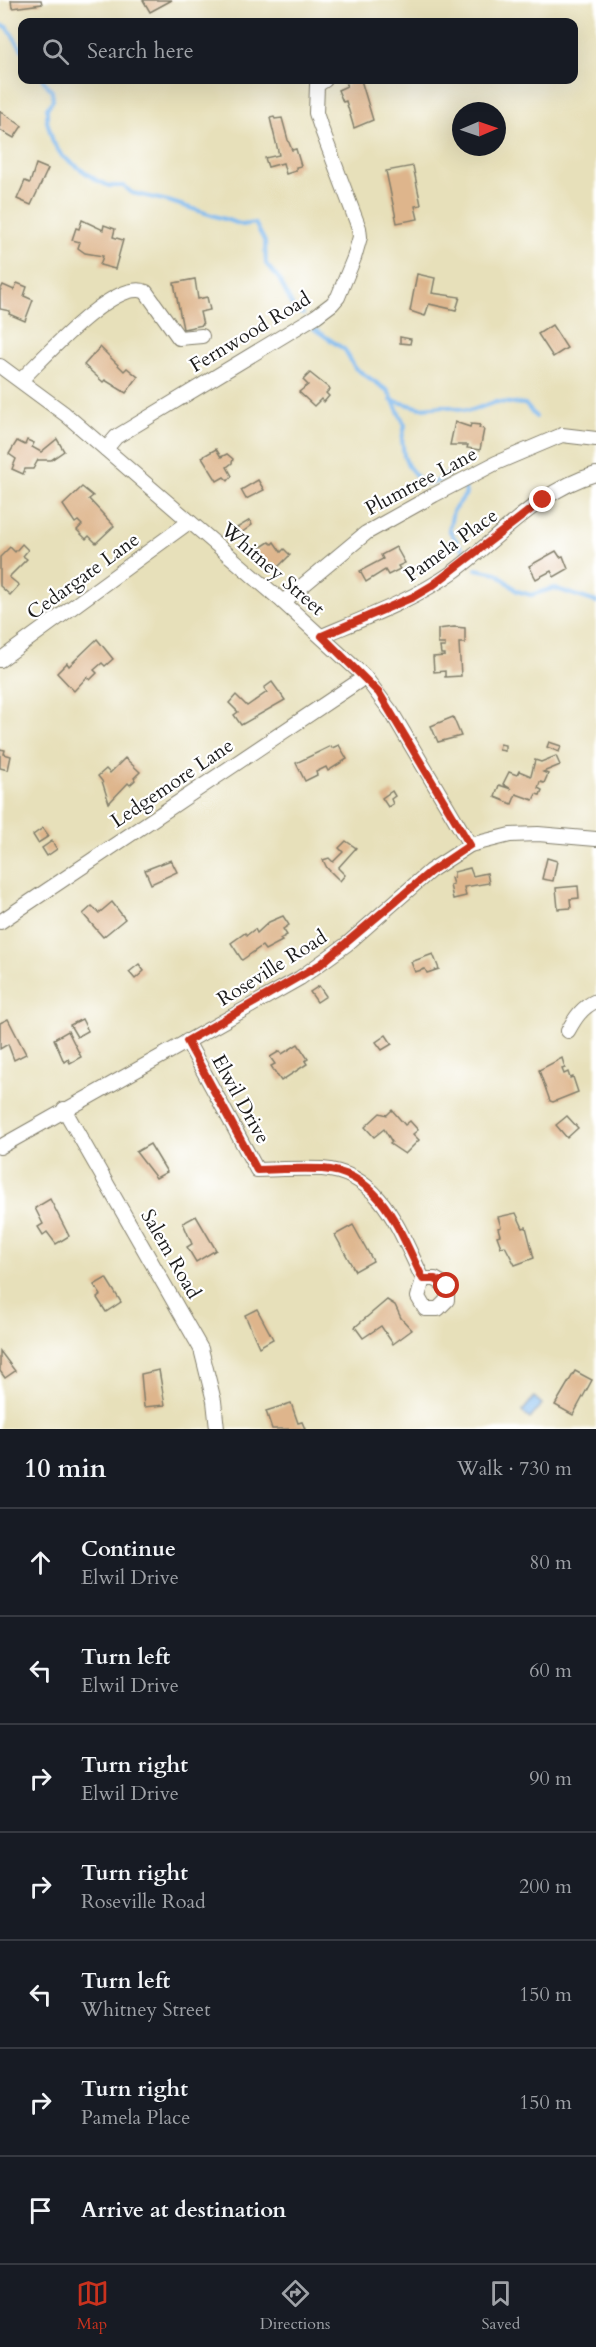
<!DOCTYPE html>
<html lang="en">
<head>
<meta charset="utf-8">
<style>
	:root { --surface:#171b24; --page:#242831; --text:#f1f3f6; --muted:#9ea1a6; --line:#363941; --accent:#c8321e }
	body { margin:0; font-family:Cardo,serif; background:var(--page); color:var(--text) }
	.compass { position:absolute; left:452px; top:102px; width:54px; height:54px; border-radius:50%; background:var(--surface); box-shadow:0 6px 24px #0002; rotate:88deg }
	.stop { position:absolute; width:18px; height:18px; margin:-14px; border:4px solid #c8321e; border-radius:50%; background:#fff }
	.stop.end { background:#c8321e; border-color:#fff; box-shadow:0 2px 6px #0008 }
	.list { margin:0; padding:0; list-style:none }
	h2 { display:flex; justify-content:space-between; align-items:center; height:78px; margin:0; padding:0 24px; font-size:26px }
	h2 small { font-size:20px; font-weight:400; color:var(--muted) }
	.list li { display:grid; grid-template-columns:39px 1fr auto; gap:18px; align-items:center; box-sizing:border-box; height:108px; padding:0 24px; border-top:2px solid var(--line) }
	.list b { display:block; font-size:22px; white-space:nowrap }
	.list p { margin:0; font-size:20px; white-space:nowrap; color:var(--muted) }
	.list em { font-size:20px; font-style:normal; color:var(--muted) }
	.icon { flex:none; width:33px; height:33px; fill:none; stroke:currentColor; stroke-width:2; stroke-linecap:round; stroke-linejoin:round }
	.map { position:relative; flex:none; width:596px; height:1429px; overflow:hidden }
	.search { position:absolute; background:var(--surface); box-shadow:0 6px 24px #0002; left:18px; right:18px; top:18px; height:66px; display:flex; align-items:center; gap:15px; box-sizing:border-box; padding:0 21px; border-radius:12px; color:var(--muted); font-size:22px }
	.sheet { height:834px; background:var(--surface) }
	nav { display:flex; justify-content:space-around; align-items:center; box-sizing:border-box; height:84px; border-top:2px solid var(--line); background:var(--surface); font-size:16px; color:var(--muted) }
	nav a { display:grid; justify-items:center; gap:3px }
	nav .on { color:var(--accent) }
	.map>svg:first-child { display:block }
</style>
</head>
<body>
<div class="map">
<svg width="596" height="1429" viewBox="0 0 596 1429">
	<rect width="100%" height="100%" fill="#fff"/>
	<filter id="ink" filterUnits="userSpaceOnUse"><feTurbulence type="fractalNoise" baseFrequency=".0167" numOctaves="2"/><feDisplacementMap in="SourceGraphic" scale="12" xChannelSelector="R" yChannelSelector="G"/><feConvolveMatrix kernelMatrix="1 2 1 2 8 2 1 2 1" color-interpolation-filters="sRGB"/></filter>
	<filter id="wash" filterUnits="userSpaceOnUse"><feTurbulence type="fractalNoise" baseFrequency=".008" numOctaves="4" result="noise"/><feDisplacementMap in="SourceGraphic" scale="24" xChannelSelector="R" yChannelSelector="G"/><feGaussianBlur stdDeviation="1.35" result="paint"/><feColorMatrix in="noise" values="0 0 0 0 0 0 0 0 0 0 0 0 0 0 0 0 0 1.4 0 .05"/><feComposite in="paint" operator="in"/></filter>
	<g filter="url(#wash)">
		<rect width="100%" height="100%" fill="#e7e0ba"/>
		<polygon fill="#7bb8ee" stroke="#4c6a85" stroke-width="1.5" points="534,1397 542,1404 530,1419 522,1412"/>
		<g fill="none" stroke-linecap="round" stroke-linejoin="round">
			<g stroke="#7bb8ee" stroke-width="4">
				<polyline points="0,25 7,27 22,50"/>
				<polyline points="43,80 52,91 53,100 47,108 47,121 53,142 62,156 96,180 109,186 124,186 132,193 168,201 243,225 255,223 265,242 266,264 279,279 295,311 303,314"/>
				<path d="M313,328L345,350L355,368L388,391L405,425L402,439L404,456L408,466L423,484C440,485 444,473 458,468"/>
				<polyline points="391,400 421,408 445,406 470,411 495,402 525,404 536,417"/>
				<polyline points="464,484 466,494 453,511 449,530 466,554"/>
				<polyline points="476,569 497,573 517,591 531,595 554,588 596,602"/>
			</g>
		</g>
		<g id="blocks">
			<g fill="#deb58c">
				<polygon points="11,0 41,0 42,4 12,8"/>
				<polygon points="143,0 172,0 150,12"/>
				<polygon points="344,80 361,80 373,120 354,128 346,101 343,102 338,90 347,86"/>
				<polygon points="0,111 22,126 14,138 0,130"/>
				<polygon points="274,117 275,119 282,118 288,140 292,150 296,149 301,166 296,167 296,171 286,174 283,163 268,167 265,158 279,155 270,118"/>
				<polygon points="36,164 48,169 31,205 17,199 25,181 30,183"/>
				<polygon points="413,166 421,205 415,206 418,219 397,223 386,171"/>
				<polygon points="82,220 103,230 104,225 115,229 113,237 123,240 115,269 100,265 103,256 85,253 78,248 80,242 72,240 76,228 79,229"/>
				<polygon points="417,274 435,278 432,293 460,297 456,310 429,304 425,316 410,311"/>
				<polygon points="195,279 198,299 207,297 210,310 200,312 203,325 183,329 174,283"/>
				<polygon points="17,283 27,287 24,296 33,300 25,321 9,314 10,311 0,309 0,291 3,285 14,290"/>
				<polygon points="552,325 567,348 553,357 538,334"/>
				<polygon points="400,337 411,339 410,344 400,343"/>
				<polygon points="100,347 124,371 127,368 138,377 126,393 105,380 103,382 84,365"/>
				<polygon points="310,373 330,389 326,393 329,396 324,402 321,399 314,406 299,392 308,385 303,380"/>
				<polygon points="455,422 470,427 471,424 480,425 479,428 484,429 480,450 467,448 468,445 450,445"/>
				<polygon points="57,439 64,451 51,460 38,460 33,469 25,469 23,474 12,469 16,459 9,454 17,441 25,445 27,440 34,443 32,447 41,452"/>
				<polygon points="216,449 221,457 227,454 233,459 232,463 227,467 232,476 228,481 224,477 217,481 202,457"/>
				<polygon points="258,480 264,490 246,499 241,490"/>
				<polygon points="82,487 93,496 89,499 114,526 96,543 89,536 86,539 77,530 82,525 78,521 75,523 63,505"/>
				<polygon points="250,520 252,525 234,538 230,532"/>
				<polygon points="269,542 272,544 274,542 281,552 284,549 290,555 278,567 273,562 269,566 255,551"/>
				<polygon points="22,544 28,550 23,556 27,559 9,577 19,585 10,595 0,586 0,557 10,547 15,552"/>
				<polygon points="396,547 405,563 398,566 400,569 388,575 385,570 366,582 360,571 383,559 381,555"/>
				<polygon points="556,551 560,557 563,556 568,569 554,577 551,571 536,579 529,566"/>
				<polygon points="454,627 465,628 465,643 459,643 461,676 445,677 445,671 434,672 433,657 445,656 445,654 441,654 440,647 445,647 445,644 438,644 438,629"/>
				<polygon points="97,639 113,659 105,666 102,663 94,670 97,673 90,680 87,677 74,691 57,673 67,663 69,666"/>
				<polygon points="272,682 285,700 241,725 234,715 238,712 229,703 236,695 247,706 267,692 264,688"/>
				<polygon points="453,717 461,736 438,742 431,726"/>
				<polygon points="549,742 561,746 559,752 547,747"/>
				<polygon points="500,744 505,745 505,751 499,750"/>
				<polygon points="339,745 347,759 328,771 326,767 316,772 317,775 305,781 296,763 331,746 332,748"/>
				<polygon points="0,749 5,750 4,754 11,756 8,770 0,768"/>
				<polygon points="556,756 560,765 543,772 548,774 544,783 540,782 538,788 542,790 540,795 536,794 533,800 516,794 512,804 495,797 499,785 511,789 503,784 509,772 517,775 519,771 531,776 535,760 541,762"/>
				<polygon points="125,758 140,772 134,778 135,780 130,785 128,783 109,803 102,781 98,776 106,769 110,773"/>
				<polygon points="392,791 395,796 391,799 393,804 388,807 382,798"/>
				<polygon points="43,828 49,836 38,843 33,835"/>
				<polygon points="52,841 57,849 47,856 42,848"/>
				<polygon points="346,841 356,848 338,868 345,875 340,881 327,868 323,860 329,858 333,862 343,852 339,848"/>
				<polygon points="547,858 557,861 553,881 542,879"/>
				<polygon points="171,860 177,872 151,884 145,870"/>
				<polygon points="470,868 473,876 487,873 489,883 464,887 466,896 453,899 450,885 453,884 451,878 454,877 454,872"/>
				<polygon points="578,886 579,898 570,899 571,908 558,909 556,888"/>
				<polygon points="112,902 125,919 103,937 83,914 92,906 99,913"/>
				<polygon points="283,916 289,925 283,929 287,935 280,939 282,941 265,950 262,946 242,960 231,943 245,933 247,935 255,929 257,933 269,922"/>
				<polygon points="433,954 439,969 427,973 425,969 415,972 411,962"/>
				<polygon points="139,964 144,971 135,979 129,972"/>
				<polygon points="319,986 326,996 317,1002 310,992"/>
				<polygon points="8,1019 26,1054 14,1060 8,1044 0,1049 0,1023"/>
				<polygon points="82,1019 88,1031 77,1037 70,1025"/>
				<polygon points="68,1031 81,1057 70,1063 68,1059 64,1062 54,1039"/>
				<polygon points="386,1035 392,1044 382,1050 376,1042"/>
				<polygon points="298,1044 308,1059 305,1061 307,1064 281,1081 271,1066 275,1064 270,1057 280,1051 282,1054"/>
				<polygon points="562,1058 565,1068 562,1069 564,1074 568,1072 570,1078 573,1077 578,1092 553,1102 550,1101 539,1070"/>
				<polygon points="392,1110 405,1125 410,1121 418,1130 413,1134 419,1140 405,1154 390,1144 392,1142 384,1129 374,1137 365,1127 380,1113 387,1115"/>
				<polygon points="567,1116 578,1128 567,1138 556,1125"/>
				<polygon points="150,1144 167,1172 156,1178 136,1152"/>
				<polygon points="50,1199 69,1236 56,1244 47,1232 43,1235 38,1227 43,1224 35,1208"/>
				<polygon points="516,1213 523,1228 526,1227 534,1258 515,1265 505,1246 501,1247 497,1236 500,1235 498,1228 501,1227 498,1217"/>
				<polygon points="196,1216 216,1250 196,1262 187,1247 192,1244 183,1223"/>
				<polygon points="353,1225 373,1261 355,1271 335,1235"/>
				<polygon points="106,1278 121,1302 106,1312 97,1298 101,1295 94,1285"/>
				<polygon points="387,1300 395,1305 401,1318 412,1330 393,1344 381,1326 363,1338 355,1327"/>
				<polygon points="257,1309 273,1339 259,1347 245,1315"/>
				<polygon points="0,1351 15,1371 5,1378 0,1371"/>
				<polygon points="159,1370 165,1405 144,1407 141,1374"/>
				<polygon points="575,1371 592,1380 573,1415 555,1405"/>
				<polygon points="291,1403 298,1423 302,1422 305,1429 272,1429 266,1411"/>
			</g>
		</g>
	</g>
	<g filter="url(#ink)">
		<use href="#blocks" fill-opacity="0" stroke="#827e6b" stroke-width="1.5"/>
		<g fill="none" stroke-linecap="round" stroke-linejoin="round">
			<g stroke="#827e6b" stroke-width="16">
				<g id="minor">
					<polyline points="0,366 65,414 283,602 365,677 392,713 470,845"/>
					<path d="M21,380C43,359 115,277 146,292L179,338L202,336"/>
					<polyline points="106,449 116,437 316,316 332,304 338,297 354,258 360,237 359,228 320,125 316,113 317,85 325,80"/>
					<polyline points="283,602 366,533 434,495 496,463 562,435 596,439"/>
					<path d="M322,636C367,617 413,600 453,572C498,539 540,489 596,474"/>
					<polyline points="0,660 189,522"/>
					<polyline points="0,922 365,677"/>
					<path d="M568,1031C575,1018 582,1007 596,1001"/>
					<path d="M187,1041L257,1170C279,1169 301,1168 322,1169C382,1173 400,1233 423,1279L418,1297L425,1309H438L447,1300V1286L435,1279H423"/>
					<polyline points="64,1109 201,1349 214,1401 217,1429"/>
					<polyline points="0,1147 300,978 347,944 430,871 470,845 510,835 538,834 596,839"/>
				</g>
			</g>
			<use href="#minor" stroke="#fff" stroke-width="14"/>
		</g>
	</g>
	<g fill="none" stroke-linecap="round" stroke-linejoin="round" filter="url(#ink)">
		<path stroke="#c8321e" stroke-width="8" d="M447,1286L435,1279H423C400,1233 382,1173 322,1169C301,1168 279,1169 257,1170L187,1041L321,964L430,872L470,845L379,693L322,636L413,597L433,585L543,500"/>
	</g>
	<g text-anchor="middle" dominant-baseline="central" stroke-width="4.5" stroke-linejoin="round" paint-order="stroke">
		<g font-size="20" fill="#1c1c1c" stroke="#fff">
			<text transform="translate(250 332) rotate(-31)">Fernwood Road</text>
			<text transform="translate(421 481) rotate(-28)">Plumtree Lane</text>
			<text transform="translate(451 545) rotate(-36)">Pamela Place</text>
			<text transform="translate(273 569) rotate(41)">Whitney Street</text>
			<text transform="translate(83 576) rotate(-36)">Cedargate Lane</text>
			<text transform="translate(172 783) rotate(-34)">Ledgemore Lane</text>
			<text transform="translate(272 968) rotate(-32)">Roseville Road</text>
			<text transform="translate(241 1099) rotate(61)">Elwil Drive</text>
			<text transform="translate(171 1254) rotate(60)">Salem Road</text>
		</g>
	</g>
</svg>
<svg class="compass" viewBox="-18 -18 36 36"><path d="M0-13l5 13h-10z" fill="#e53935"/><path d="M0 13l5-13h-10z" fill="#9ea1a6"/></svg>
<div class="stop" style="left:447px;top:1286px"></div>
<div class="stop end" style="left:543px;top:500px"></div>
<div class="search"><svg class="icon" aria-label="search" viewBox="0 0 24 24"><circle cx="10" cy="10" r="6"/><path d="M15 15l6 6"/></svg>Search here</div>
</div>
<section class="sheet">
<h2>10 min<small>Walk · 730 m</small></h2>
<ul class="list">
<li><svg class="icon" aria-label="ahead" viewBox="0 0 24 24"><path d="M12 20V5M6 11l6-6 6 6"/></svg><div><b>Continue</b><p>Elwil Drive</p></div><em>80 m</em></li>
<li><svg class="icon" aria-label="left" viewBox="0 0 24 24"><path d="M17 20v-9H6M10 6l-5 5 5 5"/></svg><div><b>Turn left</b><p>Elwil Drive</p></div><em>60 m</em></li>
<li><svg class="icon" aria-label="right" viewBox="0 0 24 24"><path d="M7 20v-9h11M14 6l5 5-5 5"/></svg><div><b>Turn right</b><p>Elwil Drive</p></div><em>90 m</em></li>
<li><svg class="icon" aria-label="right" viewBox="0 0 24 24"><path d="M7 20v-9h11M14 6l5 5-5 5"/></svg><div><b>Turn right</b><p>Roseville Road</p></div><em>200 m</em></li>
<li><svg class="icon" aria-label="left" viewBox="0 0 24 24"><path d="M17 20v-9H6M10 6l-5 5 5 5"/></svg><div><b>Turn left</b><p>Whitney Street</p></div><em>150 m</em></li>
<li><svg class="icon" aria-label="right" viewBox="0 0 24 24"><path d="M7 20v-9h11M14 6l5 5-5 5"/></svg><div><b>Turn right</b><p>Pamela Place</p></div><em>150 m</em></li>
<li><svg class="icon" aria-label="arrive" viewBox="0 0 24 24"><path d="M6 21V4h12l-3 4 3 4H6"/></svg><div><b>Arrive at destination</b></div></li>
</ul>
</section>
<nav>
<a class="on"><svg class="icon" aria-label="map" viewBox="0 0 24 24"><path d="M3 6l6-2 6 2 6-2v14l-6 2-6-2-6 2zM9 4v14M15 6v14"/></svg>Map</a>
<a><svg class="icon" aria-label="directions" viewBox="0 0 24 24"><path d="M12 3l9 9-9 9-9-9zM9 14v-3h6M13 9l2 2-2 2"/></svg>Directions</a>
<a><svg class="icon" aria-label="saved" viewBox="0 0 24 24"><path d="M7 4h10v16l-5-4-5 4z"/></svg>Saved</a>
</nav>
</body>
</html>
